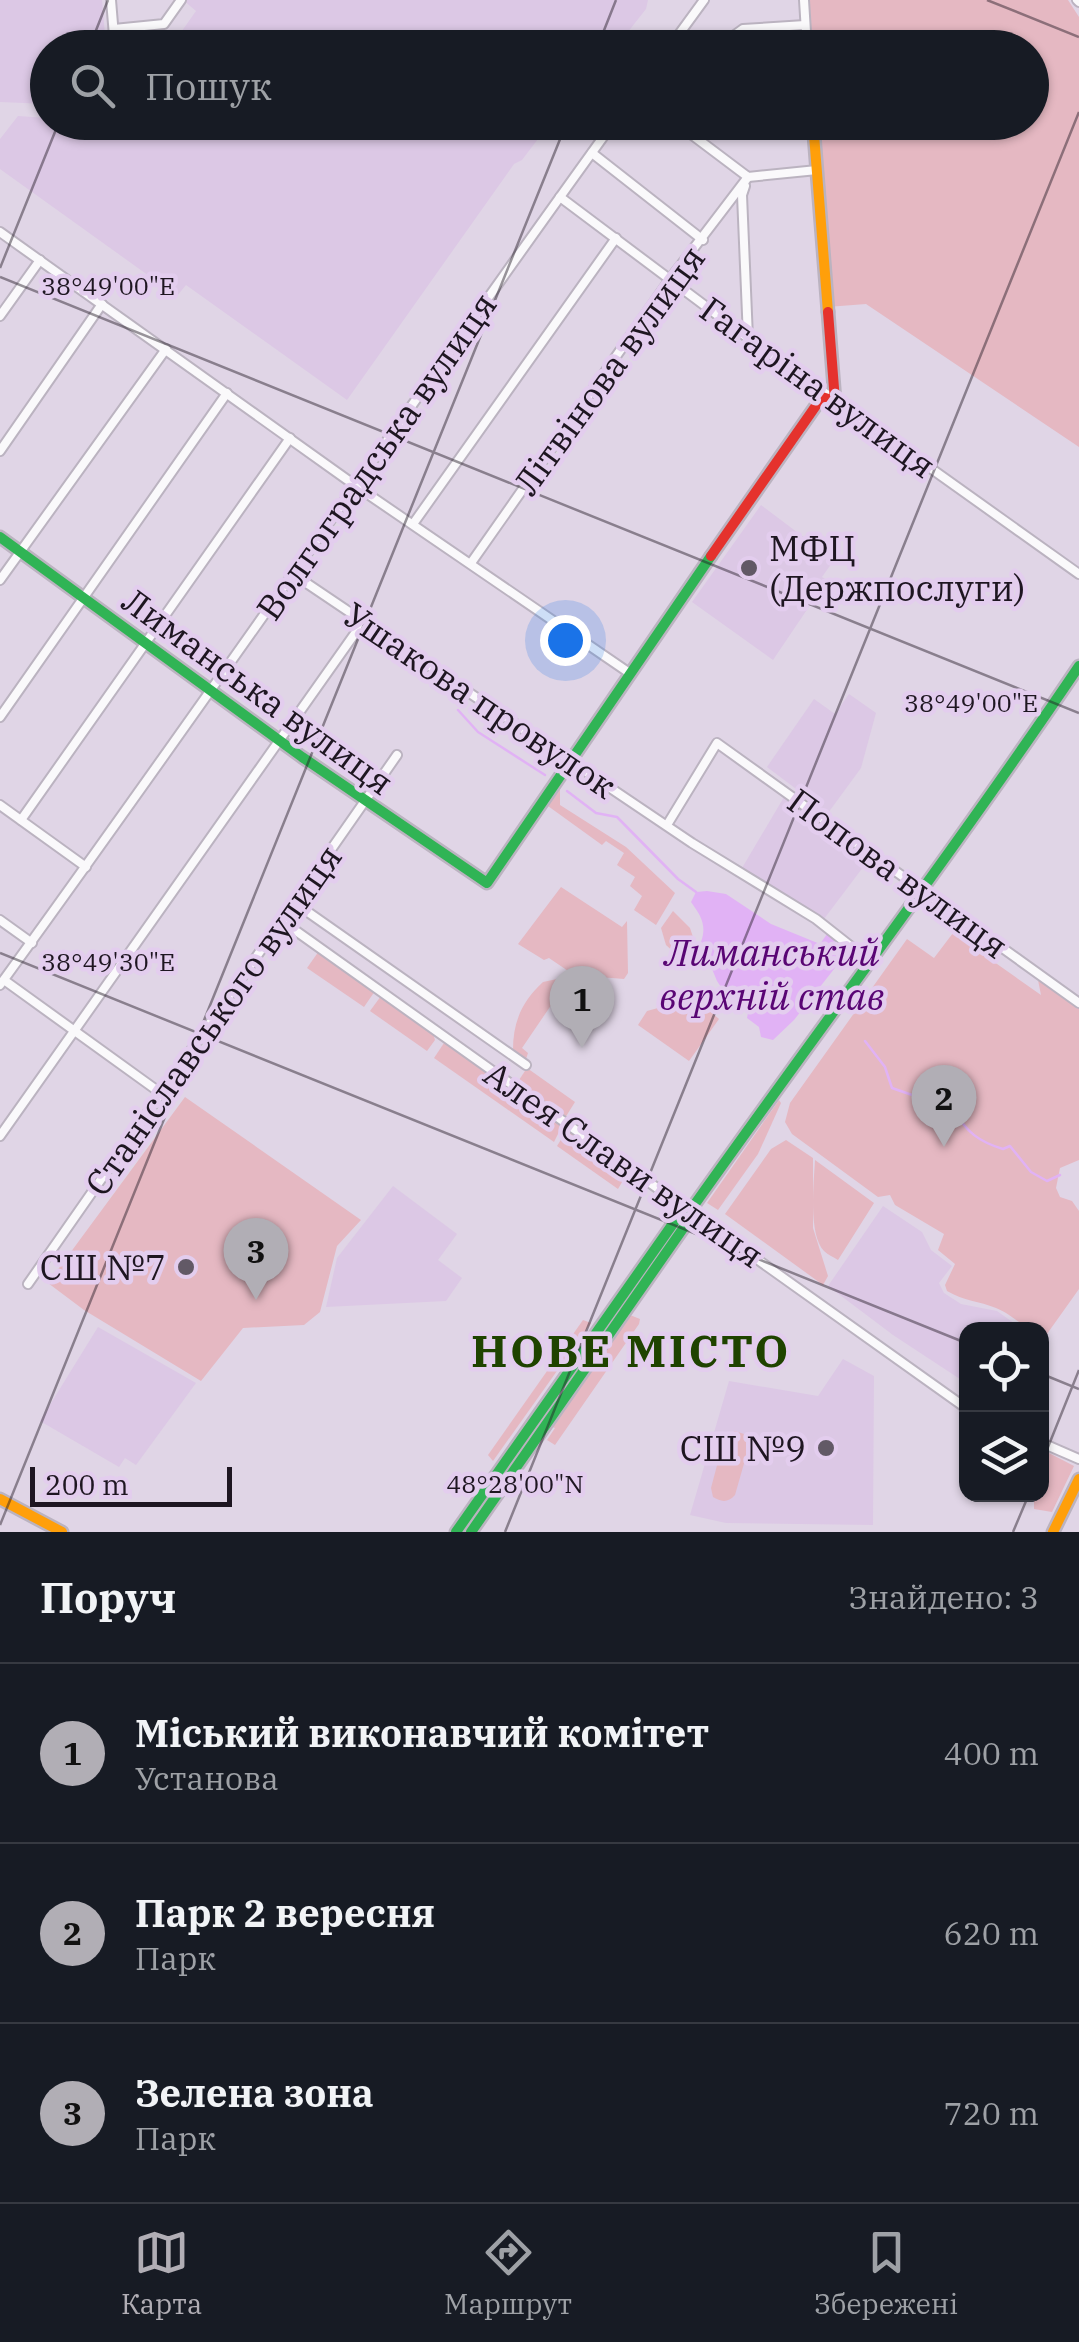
<!DOCTYPE html>
<html lang="uk">
<head>
<meta charset="utf-8">
<style>
	:root { --surface:#171b24; --page:#20242c; --text:#f1f3f6; --muted:#9ea1a6; --line:#363941; --accent:#b1aeb5 }
	body { margin:0; font-family:"IBM Plex Serif",serif; background:var(--page); color:var(--text) }
	.controls { position:absolute; right:30px; bottom:30px; display:grid; overflow:hidden; border-radius:20px; box-shadow:0 2px 8px #0004 }
	.controls button { width:90px; height:90px; display:grid; place-items:center; padding:0; border:0; border-bottom:2px solid var(--line); background:var(--surface); color:var(--text); font:50px sans-serif }
	.scale { position:absolute; left:30px; bottom:25px; width:202px; box-sizing:border-box; padding-left:10px; border:5px solid #1e1621; border-top:0; font-size:28px; line-height:35px; white-space:nowrap; color:#1e1621; -webkit-text-stroke:8px #e3cdee; paint-order:stroke }
	.you { position:absolute; left:565px; top:640px; width:35px; height:35px; margin:-25px; border:8px solid #fff; border-radius:50%; background:#1a73e8; box-shadow:0 0 0 15px #1a73e833 }
	.badge { display:grid; place-items:center; width:65px; height:65px; border-radius:50%; background:var(--accent); color:#111; font-size:32px; font-weight:700 }
	.pin { position:absolute; translate:-50% -82px; filter:drop-shadow(0 2px 5px #0008) }
	.pin::after { content:''; position:absolute; top:52px; width:35px; height:30px; background:inherit; clip-path:polygon(0 0,100% 0,50% 100%) }
	.list { margin:0; padding:0; list-style:none }
	h2 { display:flex; justify-content:space-between; align-items:center; height:130px; margin:0; padding:0 40px; font-size:42px }
	h2 small { font-size:32px; font-weight:400; color:var(--muted) }
	.list li { display:grid; grid-template-columns:65px 1fr auto; gap:30px; align-items:center; box-sizing:border-box; height:180px; padding:0 40px; border-top:2px solid var(--line) }
	.list b { display:block; font-size:38px; white-space:nowrap }
	.list p { margin:0; font-size:32px; white-space:nowrap; color:var(--muted) }
	.list em { font-size:32px; font-style:normal; color:var(--muted) }
	.icon { flex:none; width:55px; height:55px; fill:none; stroke:currentColor; stroke-width:2; stroke-linecap:round; stroke-linejoin:round }
	.map { position:relative; flex:none; width:1079px; height:1532px; overflow:hidden }
	.search { position:absolute; background:var(--surface); box-shadow:0 2px 8px #0004; left:30px; right:30px; top:30px; height:110px; display:flex; align-items:center; gap:25px; box-sizing:border-box; padding:0 35px; border-radius:55px; color:var(--muted); font-size:38px }
	.sheet { height:670px; background:var(--surface) }
	nav { display:flex; justify-content:space-around; align-items:center; box-sizing:border-box; height:140px; border-top:2px solid var(--line); background:var(--surface); font-size:28px; color:var(--muted) }
	nav a { display:grid; justify-items:center; gap:5px }
	nav .on { color:var(--accent) }
	.map>svg:first-child { display:block }
</style>
</head>
<body>
<div class="map">
<svg width="1079" height="1532" viewBox="0 0 1079 1532">
	<rect width="100%" height="100%" fill="#e0d5e6"/>
	<g fill="#dcc8e5">
		<polygon points="0,0 102,0 106,47 48,48 47,104 0,102"/>
		<polygon points="183,0 648,0 646,9 616,47 169,48 168,40 177,38 196,11"/>
		<polygon points="18,116 47,118 48,122 93,123 130,130 124,123 550,123 522,160 514,164 347,400 186,285 177,296 0,169 0,139"/>
		<polygon points="761,505 834,560 822,577 827,580 773,660 692,602"/>
		<polygon points="849,694 876,713 861,768 828,813 767,767 814,699 835,714"/>
		<polygon points="784,797 864,856 867,862 824,919 742,868"/>
		<polygon points="393,1186 457,1234 438,1260 462,1278 446,1301 326,1307 337,1258"/>
		<polygon points="883,1206 922,1232 931,1250 952,1266 939,1283 944,1293 961,1304 997,1311 1022,1329 966,1330 966,1383 893,1335 828,1286"/>
		<polygon points="98,1327 196,1383 136,1465 125,1458 119,1467 40,1421"/>
		<polygon points="843,1359 874,1376 873,1525 726,1523 690,1515 729,1381 818,1396"/>
	</g>
	<g fill="#e5b8c2">
		<polygon points="804,0 1068,0 1079,17 1079,447 866,304 827,307 813,123 1032,122 1032,48 807,47"/>
		<polygon points="560,785 560,805 626,847 675,893 656,925 634,910 642,896 630,886 635,877 617,865 624,853 606,841 602,845 548,806"/>
		<polygon points="561,887 622,927 627,921 628,973 624,979 574,975 549,958 544,960 518,944"/>
		<polygon points="673,911 690,928 698,952 688,965 666,945 661,928"/>
		<path d="M953,933L1041,995L1038,980L1079,1009V1160L1060,1168L1056,1188L1060,1197L1072,1201L1079,1211V1289L1042,1341V1330C1021,1329 1014,1315 996,1308C979,1301 964,1301 947,1291L945,1285L955,1264L938,1250L944,1234L895,1205L890,1195L878,1197L792,1134L785,1122L790,1103L907,939L934,958Z"/>
		<polygon points="319,951 375,991 364,1007 307,968"/>
		<path d="M571,976L522,1048L528,1053L526,1059L513,1050C513,1022 522,1001 543,982Z"/>
		<polygon points="381,996 433,1033 435,1040 427,1051 370,1011"/>
		<polygon points="695,998 719,1019 689,1061 638,1025 647,1011"/>
		<polygon points="444,1043 562,1126 554,1142 434,1058"/>
		<polygon points="527,1068 575,1102 565,1118 521,1087 519,1080"/>
		<polygon points="185,1097 361,1220 337,1246 320,1312 304,1325 243,1328 201,1381 84,1310 48,1283"/>
		<polygon points="779,1100 781,1103 758,1154 718,1210 707,1203"/>
		<polygon points="567,1130 623,1170 625,1177 618,1189 557,1146"/>
		<polygon points="786,1140 813,1158 813,1228 828,1276 823,1285 725,1214 771,1149"/>
		<path d="M815,1160L874,1203L838,1260C834,1257 828,1255 824,1251C808,1234 814,1182 815,1160Z"/>
		<polygon points="630,1315 640,1319 639,1324 555,1445 547,1440 555,1428 552,1427"/>
		<polygon points="583,1320 591,1323 493,1461 488,1455"/>
		<path d="M735,1431L744,1434L749,1446L735,1495C728,1503 721,1502 713,1497L711,1488L724,1439Z"/>
		<polygon points="1049,1453 1074,1466 1052,1512 1034,1509 1034,1495 1042,1494 1042,1463"/>
	</g>
	<path fill="#e1b2f5" d="M707,891L726,894L771,924L820,944L827,934L849,950L794,1020L773,1040L761,1037L759,1027L747,1018L748,1013L735,999H729L717,981L701,942C707,925 701,916 691,902L696,892Z"/>
	<g fill="none" stroke-linecap="round" stroke-linejoin="round">
		<g stroke="#e1b2f5" stroke-width="2.5">
			<polyline points="458,710 478,732 545,775"/>
			<polyline points="567,791 596,813 617,817 678,879 696,892"/>
			<path d="M865,1041L885,1067L892,1088L955,1110C965,1132 980,1142 1003,1149L1010,1146L1031,1172L1047,1181L1060,1175"/>
		</g>
		<g stroke="#bbb3c0" stroke-width="12">
			<g id="street">
				<polyline points="111,0 115,48"/>
				<polyline points="804,0 807,48"/>
				<polyline points="1077,0 1079,2"/>
				<polyline points="114,29 164,24 181,0"/>
				<polyline points="669,48 704,0"/>
				<polyline points="733,48 732,37 743,29 805,25"/>
				<polyline points="675,122 748,177 817,170"/>
				<polyline points="747,122 749,122"/>
				<polyline points="592,153 703,240"/>
				<polyline points="745,186 742,195 748,338"/>
				<polyline points="560,197 748,338 1079,574"/>
				<polyline points="0,232 356,486 628,672"/>
				<polyline points="0,316 40,260"/>
				<polyline points="0,451 102,304"/>
				<polyline points="413,524 616,238"/>
				<polyline points="471,563 671,278 748,177"/>
				<polyline points="293,574 692,843 816,919 868,960"/>
				<polyline points="0,580 166,349"/>
				<polyline points="0,717 227,393"/>
				<polyline points="0,805 86,867"/>
				<polyline points="21,820 290,438"/>
				<polyline points="667,825 717,743 1079,1003"/>
				<polyline points="295,903 526,1065"/>
				<polyline points="0,920 32,943"/>
				<polyline points="282,921 966,1408"/>
				<polyline points="4,980 162,1094"/>
				<path d="M0,985C207,700 407,408 614,122"/>
				<polyline points="0,1136 363,622"/>
				<polyline points="28,1284 397,755"/>
				<polyline points="1042,1443 1079,1459"/>
			</g>
		</g>
		<g stroke="#bbb3c0" stroke-width="15">
			<g id="fast">
				<polyline points="0,537 302,757 487,883 711,556"/>
				<polyline points="456,1532 677,1218 690,1211"/>
				<path d="M471,1532L689,1220L690,1211C819,1029 954,851 1079,666"/>
			</g>
		</g>
		<g stroke="#bbb3c0" stroke-width="15">
			<g id="slow">
				<polyline points="813,122 828,312"/>
				<polyline points="0,1499 62,1532"/>
				<polyline points="1053,1532 1079,1479"/>
			</g>
		</g>
		<g stroke="#bbb3c0" stroke-width="15">
			<polyline id="jam" points="711,556 822,397 835,401 828,312"/>
		</g>
		<use href="#street" stroke="#faf9fb" stroke-width="8"/>
		<use href="#fast" stroke="#30b455" stroke-width="10"/>
		<use href="#slow" stroke="#ff9f0a" stroke-width="10"/>
		<use href="#jam" stroke="#e5322d" stroke-width="10"/>
	</g>
	<path fill="none" stroke="#1e1621" stroke-width="2.5" stroke-opacity="0.45" d="M987,0L1079,37M89,48L108,0M597,48L616,0M0,268L59,122M0,277L1079,713M0,953L966,1343M1042,1374L1079,1389M1042,1462L1079,1370M0,1525L567,122M505,1532L1079,112M1013,1532L1029,1494"/>
	<g fill="#625966" stroke="#e3cdee" stroke-width="4">
		<circle cx="749" cy="568" r="10"/>
		<circle cx="186" cy="1267" r="10"/>
		<circle cx="826" cy="1448" r="10"/>
	</g>
	<g text-anchor="middle" dominant-baseline="central" stroke-width="9" stroke-linejoin="round" paint-order="stroke">
		<g font-size="35" fill="#1e1621" stroke="#e3cdee">
			<text transform="translate(609 370) rotate(-54)">Літвінова вулиця</text>
			<text transform="translate(818 387) rotate(36)">Гагаріна вулиця</text>
			<text transform="translate(376 456) rotate(-55)">Волгоградська вулиця</text>
			<text transform="translate(258 691) rotate(36)">Лиманська вулиця</text>
			<text transform="translate(480 700) rotate(34)">Ушакова провулок</text>
			<text transform="translate(898 873) rotate(36)">Попова вулиця</text>
			<text transform="translate(213 1020) rotate(-55)">Станіславського вулиця</text>
			<text transform="translate(624 1164) rotate(35)">Алея Слави вулиця</text>
		</g>
		<g font-size="35" fill="#1e1621" stroke="#e3cdee" text-anchor="end">
			<text x="769" y="548" text-anchor="start">МФЦ<tspan x="769" dy="40">(Держпослуги)</tspan></text>
			<text x="166" y="1267">СШ №7</text>
			<text x="806" y="1448">СШ №9</text>
		</g>
		<g font-size="38" font-style="italic" fill="#590574" stroke="#e3cdee">
			<text x="772" y="951">Лиманський<tspan x="772" dy="44">верхній став</tspan></text>
		</g>
		<g font-size="45" font-weight="bold" letter-spacing="2.5" fill="#1f4300" stroke="#e3cdee">
			<text x="631" y="1350">НОВЕ МІСТО</text>
		</g>
	</g>
	<g font-size="25" text-anchor="middle" fill="#1e1621" stroke="#e3cdee" stroke-width="9" stroke-linejoin="round" paint-order="stroke">
		<text x="108" y="295">38°49'00"E</text>
		<text x="971" y="712">38°49'00"E</text>
		<text x="108" y="971">38°49'30"E</text>
		<text x="515" y="1493">48°28'00"N</text>
	</g>
</svg>
<div class="controls">
<button><svg class="icon" aria-label="locate" viewBox="0 0 24 24"><circle cx="12" cy="12" r="6"/><path d="M12 2v4M12 18v4M2 12h4M18 12h4"/></svg></button>
<button><svg class="icon" aria-label="layers" viewBox="0 0 24 24"><path d="M12 4l9 5-9 5-9-5zM3 14l9 5 9-5"/></svg></button>
</div>
<div class="scale">200 m</div>
<div class="you"></div>
<div class="pin badge" style="left:582px;top:1048px">1</div>
<div class="pin badge" style="left:944px;top:1147px">2</div>
<div class="pin badge" style="left:256px;top:1300px">3</div>
<div class="search"><svg class="icon" aria-label="search" viewBox="0 0 24 24"><circle cx="10" cy="10" r="6"/><path d="M15 15l6 6"/></svg>Пошук</div>
</div>
<section class="sheet">
<h2>Поруч<small>Знайдено: 3</small></h2>
<ul class="list">
<li><span class="badge">1</span><div><b>Міський виконавчий комітет</b><p>Установа</p></div><em>400 m</em></li>
<li><span class="badge">2</span><div><b>Парк 2 вересня</b><p>Парк</p></div><em>620 m</em></li>
<li><span class="badge">3</span><div><b>Зелена зона</b><p>Парк</p></div><em>720 m</em></li>
</ul>
</section>
<nav>
<a class="on"><svg class="icon" aria-label="map" viewBox="0 0 24 24"><path d="M3 6l6-2 6 2 6-2v14l-6 2-6-2-6 2zM9 4v14M15 6v14"/></svg>Карта</a>
<a><svg class="icon" aria-label="directions" viewBox="0 0 24 24"><path d="M12 3l9 9-9 9-9-9zM9 14v-3h6M13 9l2 2-2 2"/></svg>Маршрут</a>
<a><svg class="icon" aria-label="saved" viewBox="0 0 24 24"><path d="M7 4h10v16l-5-4-5 4z"/></svg>Збережені</a>
</nav>
</body>
</html>
